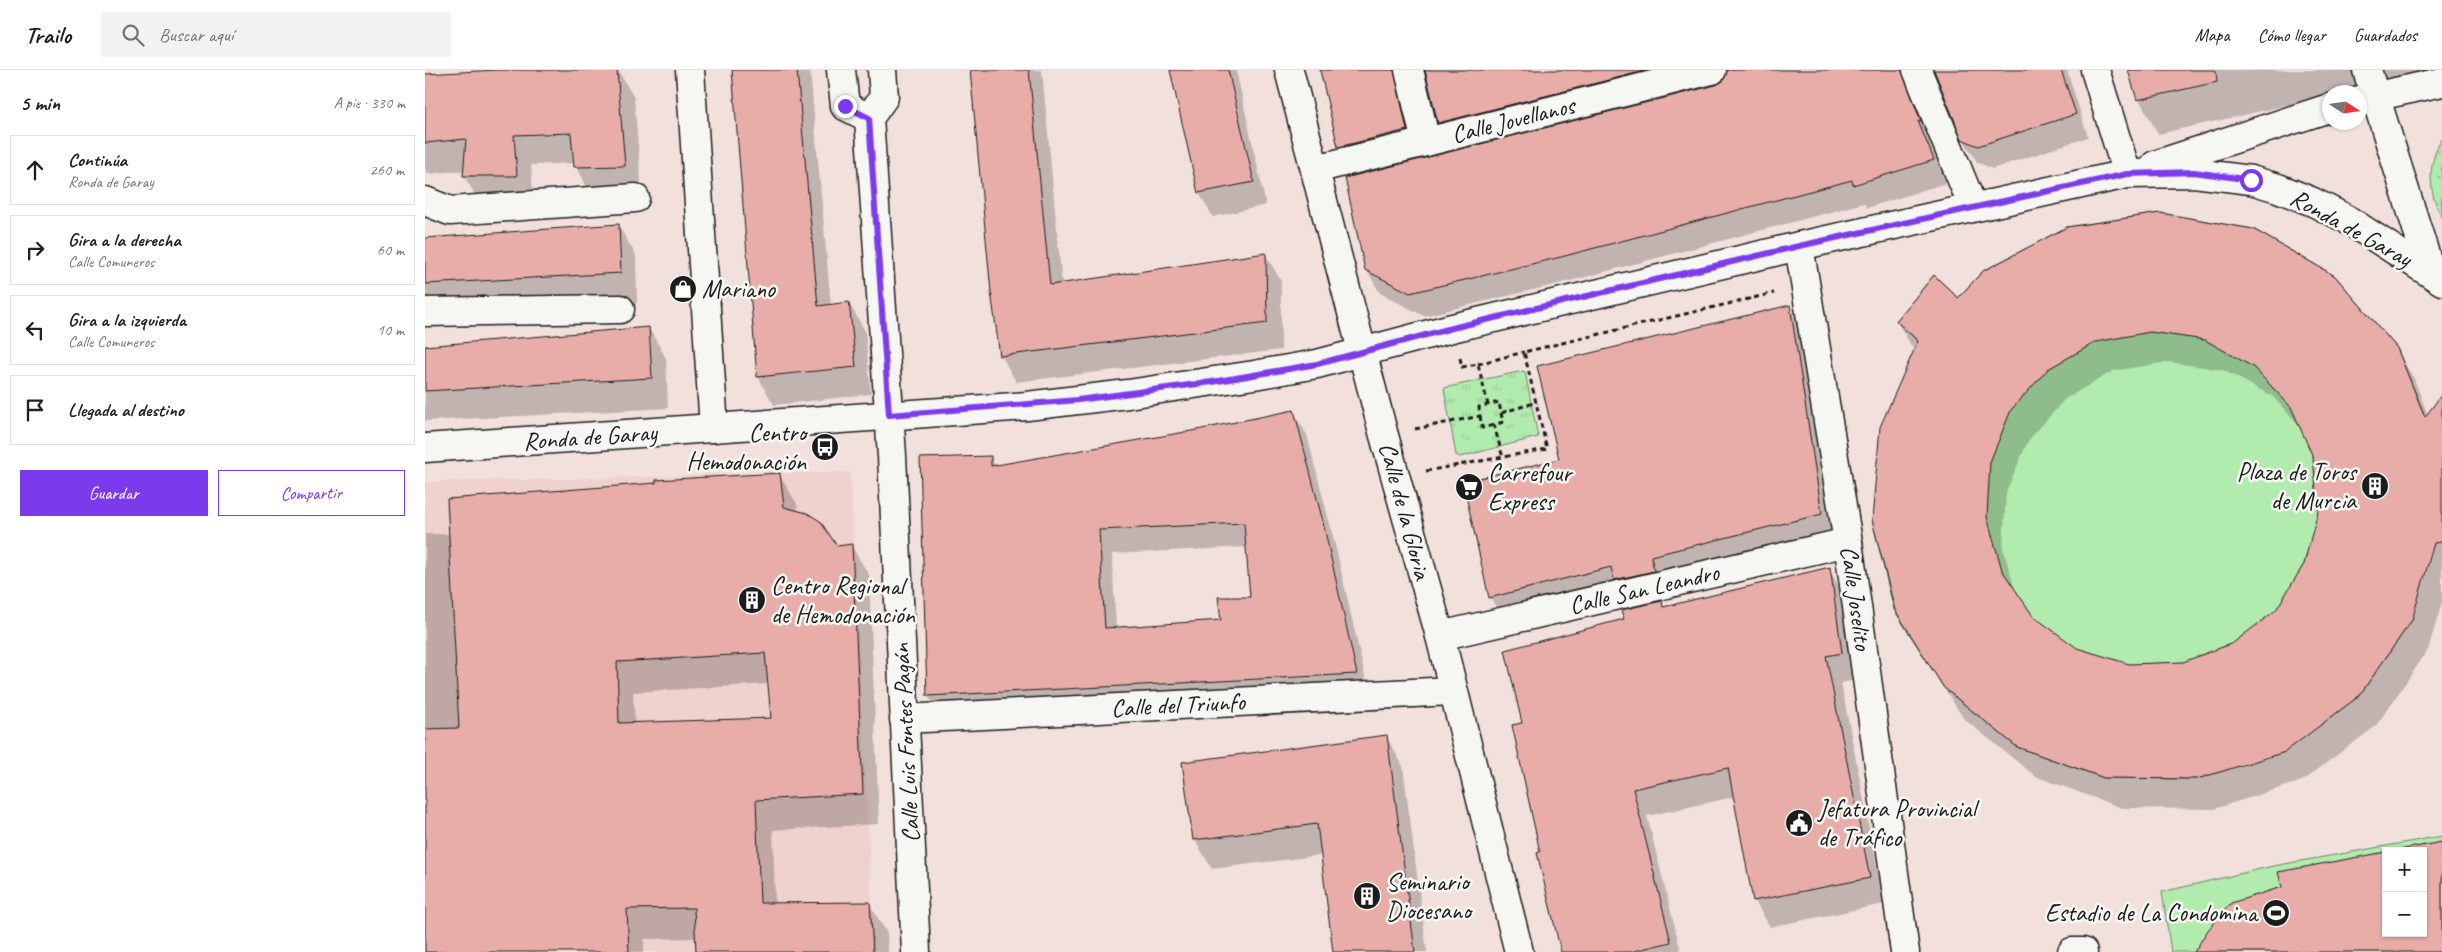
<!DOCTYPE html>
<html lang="es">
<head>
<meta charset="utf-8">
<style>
	:root { --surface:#fff; --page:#f2f2f2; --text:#202124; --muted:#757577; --line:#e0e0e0; --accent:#7c3aed }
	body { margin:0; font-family:Caveat,sans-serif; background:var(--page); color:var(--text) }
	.controls { position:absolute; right:15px; bottom:15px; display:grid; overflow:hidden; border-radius:0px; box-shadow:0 1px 4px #0004 }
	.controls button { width:45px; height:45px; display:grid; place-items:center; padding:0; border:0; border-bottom:1px solid var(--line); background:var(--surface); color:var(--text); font:25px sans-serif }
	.compass { position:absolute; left:1897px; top:15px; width:45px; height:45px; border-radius:50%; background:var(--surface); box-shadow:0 1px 4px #0004; rotate:102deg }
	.stop { position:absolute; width:15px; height:15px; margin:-11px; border:4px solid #7c3aed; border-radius:50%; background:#fff }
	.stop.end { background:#7c3aed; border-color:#fff; box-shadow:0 1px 5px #0008 }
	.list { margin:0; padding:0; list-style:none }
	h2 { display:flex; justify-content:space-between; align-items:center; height:65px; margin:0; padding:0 20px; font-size:21px }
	h2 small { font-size:16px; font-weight:400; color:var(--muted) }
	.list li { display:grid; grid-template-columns:32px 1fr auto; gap:15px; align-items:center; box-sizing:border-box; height:70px; margin:0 10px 10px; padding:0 10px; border:1px solid var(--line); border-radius:0px }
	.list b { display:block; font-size:19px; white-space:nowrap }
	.list p { margin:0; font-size:16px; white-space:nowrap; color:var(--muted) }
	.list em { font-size:16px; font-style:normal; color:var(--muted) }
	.actions { display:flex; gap:10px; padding:15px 20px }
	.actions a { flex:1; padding:11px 0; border:1px solid var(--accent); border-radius:0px; text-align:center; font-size:18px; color:var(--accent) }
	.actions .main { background:var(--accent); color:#fff }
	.icon { flex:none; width:28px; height:28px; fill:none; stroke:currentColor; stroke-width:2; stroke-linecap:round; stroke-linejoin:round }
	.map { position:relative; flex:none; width:2017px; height:882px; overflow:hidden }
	header { display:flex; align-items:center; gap:30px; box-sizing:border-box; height:70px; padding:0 25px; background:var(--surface); border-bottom:1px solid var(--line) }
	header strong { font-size:24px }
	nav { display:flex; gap:28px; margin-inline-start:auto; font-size:18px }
	.search { width:350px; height:45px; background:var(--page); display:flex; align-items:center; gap:12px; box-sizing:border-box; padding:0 18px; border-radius:0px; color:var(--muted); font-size:19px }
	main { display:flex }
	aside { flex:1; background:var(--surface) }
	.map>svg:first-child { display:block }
</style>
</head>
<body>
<header>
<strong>Trailo</strong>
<div class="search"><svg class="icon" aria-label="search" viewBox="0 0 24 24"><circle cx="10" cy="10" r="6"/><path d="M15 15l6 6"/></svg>Buscar aquí</div>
<nav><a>Mapa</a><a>Cómo llegar</a><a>Guardados</a></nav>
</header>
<main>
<aside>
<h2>5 min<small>A pie · 330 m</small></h2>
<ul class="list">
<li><svg class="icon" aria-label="ahead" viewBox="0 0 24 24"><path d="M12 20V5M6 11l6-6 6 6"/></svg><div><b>Continúa</b><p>Ronda de Garay</p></div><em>260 m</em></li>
<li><svg class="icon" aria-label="right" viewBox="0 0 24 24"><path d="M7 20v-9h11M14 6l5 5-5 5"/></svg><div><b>Gira a la derecha</b><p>Calle Comuneros</p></div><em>60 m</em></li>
<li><svg class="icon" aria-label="left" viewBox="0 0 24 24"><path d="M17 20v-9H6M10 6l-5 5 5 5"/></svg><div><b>Gira a la izquierda</b><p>Calle Comuneros</p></div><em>10 m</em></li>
<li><svg class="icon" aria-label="arrive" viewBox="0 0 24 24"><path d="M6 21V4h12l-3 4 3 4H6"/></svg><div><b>Llegada al destino</b></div></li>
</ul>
<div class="actions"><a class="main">Guardar</a><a>Compartir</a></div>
</aside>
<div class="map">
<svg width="2017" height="882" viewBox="0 0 2017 882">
	<defs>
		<pattern id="grass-tufts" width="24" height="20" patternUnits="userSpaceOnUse" patternTransform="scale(1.25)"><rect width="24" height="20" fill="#b2ebae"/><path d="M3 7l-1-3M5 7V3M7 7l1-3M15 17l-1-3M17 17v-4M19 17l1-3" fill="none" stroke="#98c995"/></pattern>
	</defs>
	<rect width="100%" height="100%" fill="#f2e0dc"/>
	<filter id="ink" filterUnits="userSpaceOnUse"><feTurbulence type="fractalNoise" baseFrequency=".02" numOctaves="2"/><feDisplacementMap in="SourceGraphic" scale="10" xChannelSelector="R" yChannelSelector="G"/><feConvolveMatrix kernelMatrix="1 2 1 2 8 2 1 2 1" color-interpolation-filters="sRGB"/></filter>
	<g filter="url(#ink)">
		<polygon fill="#efd1cd" points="425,402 449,882 0,882 0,412"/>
		<g fill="url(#grass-tufts)" stroke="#678465">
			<path d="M2017,69V147C2003,123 2002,93 2017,69Z"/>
			<polygon points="1098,301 1100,302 1113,367 1035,387 1031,385 1019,318"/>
		</g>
		<g fill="#b2ebae" stroke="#678465" fill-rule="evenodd">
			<polygon points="1735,143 1828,159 1910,206 1972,278 2008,366 1987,550 1934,626 1860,681 1772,709 1679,708 1592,677 1519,618 1469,540 1447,450 1493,271 1471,251 1509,205 1533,228 1558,201 1642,157"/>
			<path d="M2017,766V882H1746L1737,822L1848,796ZM1961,781H1998V863H1961Z"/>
		</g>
		<g fill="#0003" fill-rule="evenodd">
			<polygon points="115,0 193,0 209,28 217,125 167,127 150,93 106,95 109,136 57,136 39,106 40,100 3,104 0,99 0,5"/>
			<polygon points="315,0 385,0 406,236 424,233 440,261 446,324 349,335 333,307 309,7"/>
			<polygon points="546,0 617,0 637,215 841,185 856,211 856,280 591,312 576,285"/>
			<polygon points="746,0 811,0 841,135 788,147 774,123"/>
			<polygon points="895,0 1642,0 1663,67 1567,99 1552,92 1538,69 1514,10 1508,7 1490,30 1521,113 1442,138 1439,133 1149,210 999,246 955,223 941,199 1291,16 1301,8 1027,76 1014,53 1003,8 995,8 995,84 927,100 914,77"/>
			<polygon points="1704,0 2017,0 1920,22 1904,22 1904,26 1733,64 1714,29"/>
			<polygon points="193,155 211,185 212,233 0,245 0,169"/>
			<path d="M1533,230L1971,278L1989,309L2003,345L2017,326V532L2003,580L1951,656L1877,711L1789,739L1697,738L1610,706L1538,648L1471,540L1490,282L1472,252ZM1743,292L1798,300L1847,326L1877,358L1889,386L1894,441L1881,494L1852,540L1809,575L1758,594L1704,595L1651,579L1607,547L1591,523L1578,478L1581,422L1603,371L1640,329L1688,301Z"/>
			<polygon points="1364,237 1378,261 1410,469 1080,552 1065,527"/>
			<polygon points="224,258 241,288 243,338 0,351 0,276"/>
			<path d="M868,341L882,365L910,474L945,628L517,649L503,626L565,387L571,396L772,361ZM822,477L826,528L798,551L691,559L687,484Z"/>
			<path d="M354,404L372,434L373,442L412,478L426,475L444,505L454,754L348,760L350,834L444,833L462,863L463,882H273L272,868L219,869V882H0V464H25ZM344,614L348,649L210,654L208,622Z"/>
			<polygon points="1404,499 1419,525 1431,610 1416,613 1459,834 1345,857 1329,830 1309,727 1222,746 1256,882 1137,882 1116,783 1098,654 1200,550 1236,532 1239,538"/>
			<polygon points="961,666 978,696 1002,882 910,882 897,785 787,799 770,770"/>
		</g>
		<g fill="#e8ada9" stroke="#1c1c1c" fill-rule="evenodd">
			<polygon points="72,0 192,0 200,96 149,97 146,63 89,65 92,106 38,106 41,69 0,73 0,4"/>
			<polygon points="307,0 372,0 393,236 424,232 431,297 332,307"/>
			<polygon points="545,0 604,0 625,215 841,183 842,253 575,286 566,222"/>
			<polygon points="745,0 803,0 829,112 773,123"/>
			<polygon points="895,0 969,0 982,60 913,77"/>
			<polygon points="1000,0 1223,0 1013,53"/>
			<polygon points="1302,0 1477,0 1496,52 1493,51 1509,90 1428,115 1427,110 1136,187 985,223 940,200 920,108 1291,15 1298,11"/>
			<polygon points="1509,0 1636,0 1651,44 1553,76 1537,69"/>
			<polygon points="1703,0 1791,0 1792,12 1712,30"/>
			<path d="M1735,143L1828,159L1910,206L1972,278L2000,347L2017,324V472L2009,473L1987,550L1934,626L1860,682L1772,709L1679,708L1592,677L1519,618L1470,540L1447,450L1455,357L1493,271L1471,251L1509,205L1533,228L1558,201L1642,157ZM1725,262L1780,270L1828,297L1866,337L1888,387L1893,441L1879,494L1851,540L1808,573L1758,592L1704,594L1652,578L1608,546L1577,500L1562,447L1565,392L1586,340L1623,299L1671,272Z"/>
			<polygon points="194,154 196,203 0,214 0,168"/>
			<polygon points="1365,235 1397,444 1226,486 1229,501 1189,510 1186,497 1064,528 1038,412 1134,389 1112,296"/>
			<polygon points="224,257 227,308 0,321 0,276"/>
			<path d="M869,340L897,448L932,604L502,626L495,388L566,386V396L772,360ZM819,453L825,527H793L796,550L680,558L674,460Z"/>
			<path d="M355,403L359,437L382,443L395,451L412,476L427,474L438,724L331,730L335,833L445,832L448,882H271L269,838L202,839L204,882H0V659L34,658L22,429L231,413V410ZM340,583L346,648L194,653L192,592Z"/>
			<polygon points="1405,497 1417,583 1401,586 1445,808 1328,831 1303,698 1208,719 1246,872 1205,882 1136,882 1112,783 1115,782 1087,655 1097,653 1080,580 1199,549 1196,540 1237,531 1238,537"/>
			<polygon points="962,665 990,882 908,882 892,754 768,770 757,692"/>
			<polygon points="2017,772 2017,882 1769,882 1783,860 1806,833 1857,817 1853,802 1961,782 1961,863 1998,863 1998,781 1968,781"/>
		</g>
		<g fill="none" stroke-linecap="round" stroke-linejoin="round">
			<g stroke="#1c1c1c" stroke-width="31">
				<polyline id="pedestrian" points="890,99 1001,72"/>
			</g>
			<g stroke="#1c1c1c" stroke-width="31">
				<g id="minor">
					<polyline points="265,0 289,358"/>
					<polyline points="416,0 420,36 444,48"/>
					<polyline points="457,0 459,27 444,48 467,386 491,882"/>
					<polyline points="864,0 958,362 1015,566 1094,882"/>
					<polyline points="984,0 1001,72 1287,0"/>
					<polyline points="1492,0 1548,137"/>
					<polyline points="1670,0 1702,104"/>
					<polyline points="1942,0 2006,203"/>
					<polyline points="1934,30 2017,12"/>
					<polyline points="1730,95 1904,38"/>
					<polyline points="0,131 25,141 210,128"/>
					<polyline points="1374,176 1423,472 1480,882"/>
					<polyline points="0,242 195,239"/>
					<polyline points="0,378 602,336 703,324 829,305 892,294 1027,258 1374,176 1702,104 1769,103 1826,110 1853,118 1888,132 1920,148 2017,211"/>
					<polyline points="1015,566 1423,472"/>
					<polyline points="479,649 1027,621"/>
					<polyline points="1647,882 1658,882"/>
				</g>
			</g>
			<g stroke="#1c1c1c" stroke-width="3" stroke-dasharray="5 4" stroke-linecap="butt">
				<polyline points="1035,288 1037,297 1053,294 1063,335"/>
				<polyline points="1053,294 1099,282"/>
				<polyline points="1076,343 1078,352 1069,355 1078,388"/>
				<polyline points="1055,346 1057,358 1069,355"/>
				<polyline points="990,359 1055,346 1054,337 1074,332 1076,343 1112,332"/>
				<polyline points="1001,401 1122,379 1099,282 1349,223"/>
			</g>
			<use href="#pedestrian" stroke="#f6f6f2" stroke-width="28"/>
			<use href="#minor" stroke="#f6f6f2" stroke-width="28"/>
		</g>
	</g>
	<g fill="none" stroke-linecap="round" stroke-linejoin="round" filter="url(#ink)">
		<polyline stroke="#7c3aed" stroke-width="6" points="420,36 444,48 464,345 653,330 787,312 892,294 1027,258 1374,176 1702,104 1769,102 1826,110"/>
	</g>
	<defs>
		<g id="shop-disc" transform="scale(1.4375)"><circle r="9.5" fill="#1c1c1c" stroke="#f6f6f2"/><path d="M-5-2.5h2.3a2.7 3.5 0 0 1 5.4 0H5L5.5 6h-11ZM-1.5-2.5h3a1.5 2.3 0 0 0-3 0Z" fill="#fff"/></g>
		<g id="bus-disc" transform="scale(1.4375)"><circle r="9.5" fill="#1c1c1c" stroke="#f6f6f2"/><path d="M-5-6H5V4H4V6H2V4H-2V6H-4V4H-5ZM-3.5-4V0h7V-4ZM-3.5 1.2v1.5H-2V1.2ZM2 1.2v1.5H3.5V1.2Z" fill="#fff"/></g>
		<g id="building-disc" transform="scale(1.4375)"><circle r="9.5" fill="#1c1c1c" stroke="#f6f6f2"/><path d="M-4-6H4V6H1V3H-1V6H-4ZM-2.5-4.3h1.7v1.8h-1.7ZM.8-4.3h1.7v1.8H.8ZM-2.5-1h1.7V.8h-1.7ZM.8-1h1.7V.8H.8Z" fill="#fff"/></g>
		<g id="supermarket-disc" transform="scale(1.4375)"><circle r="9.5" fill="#1c1c1c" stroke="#f6f6f2"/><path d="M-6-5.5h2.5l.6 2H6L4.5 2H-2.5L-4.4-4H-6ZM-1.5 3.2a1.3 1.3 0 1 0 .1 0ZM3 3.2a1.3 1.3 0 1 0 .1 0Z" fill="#fff"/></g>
		<g id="civic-disc" transform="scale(1.4375)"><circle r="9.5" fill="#1c1c1c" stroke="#f6f6f2"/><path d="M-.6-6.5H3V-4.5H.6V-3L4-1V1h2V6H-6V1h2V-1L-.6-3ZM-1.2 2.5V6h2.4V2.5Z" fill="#fff"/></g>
		<g id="stadium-disc" transform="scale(1.4375)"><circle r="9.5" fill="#1c1c1c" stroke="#f6f6f2"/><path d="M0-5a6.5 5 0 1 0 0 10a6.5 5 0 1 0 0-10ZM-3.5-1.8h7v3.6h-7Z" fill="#fff"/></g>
	</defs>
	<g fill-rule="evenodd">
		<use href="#shop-disc" x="258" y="219"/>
		<use href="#bus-disc" x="400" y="377"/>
		<use href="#building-disc" x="1950" y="416"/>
		<use href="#supermarket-disc" x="1044" y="417"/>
		<use href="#building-disc" x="327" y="530"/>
		<use href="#civic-disc" x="1374" y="753"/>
		<use href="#building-disc" x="942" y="826"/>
		<use href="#stadium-disc" x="1851" y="843"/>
	</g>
	<g text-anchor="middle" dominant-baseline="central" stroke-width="5" stroke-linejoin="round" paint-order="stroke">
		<g font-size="25" fill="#1c1c1c" stroke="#f6f6f2">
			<text transform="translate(1088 50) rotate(-14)">Calle Jovellanos</text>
			<text transform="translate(1926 158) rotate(29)">Ronda de Garay</text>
			<text transform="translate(165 367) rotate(-4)">Ronda de Garay</text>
			<text transform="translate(980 441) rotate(75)">Calle de la Gloria</text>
			<text transform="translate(1219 519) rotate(-13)">Calle San Leandro</text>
			<text transform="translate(1431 528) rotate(82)">Calle Joselito</text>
			<text transform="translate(753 635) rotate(-3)">Calle del Triunfo</text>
			<text transform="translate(481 673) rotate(-93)">Calle Luis Fontes Pagán</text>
		</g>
		<g font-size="25" fill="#1c1c1c" stroke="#f6f6f2" text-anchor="start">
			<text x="277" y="219">Mariano</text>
			<text x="381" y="363" text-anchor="end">Centro<tspan x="381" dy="29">Hemodonación</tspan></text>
			<text x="1931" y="402" text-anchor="end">Plaza de Toros<tspan x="1931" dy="29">de Murcia</tspan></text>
			<text x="1063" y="403">Carrefour<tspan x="1063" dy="29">Express</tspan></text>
			<text x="346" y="516">Centro Regional<tspan x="346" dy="29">de Hemodonación</tspan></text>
			<text x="1393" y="739">Jefatura Provincial<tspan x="1393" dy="29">de Tráfico</tspan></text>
			<text x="961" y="812">Seminario<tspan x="961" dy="29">Diocesano</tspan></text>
			<text x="1832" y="843" text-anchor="end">Estadio de La Condomina</text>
		</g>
	</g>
</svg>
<div class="controls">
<button>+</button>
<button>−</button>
</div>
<svg class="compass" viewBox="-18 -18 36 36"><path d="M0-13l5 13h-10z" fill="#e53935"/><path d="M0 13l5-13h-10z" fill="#757577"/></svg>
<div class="stop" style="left:1826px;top:110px"></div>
<div class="stop end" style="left:420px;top:36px"></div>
</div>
</main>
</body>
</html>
